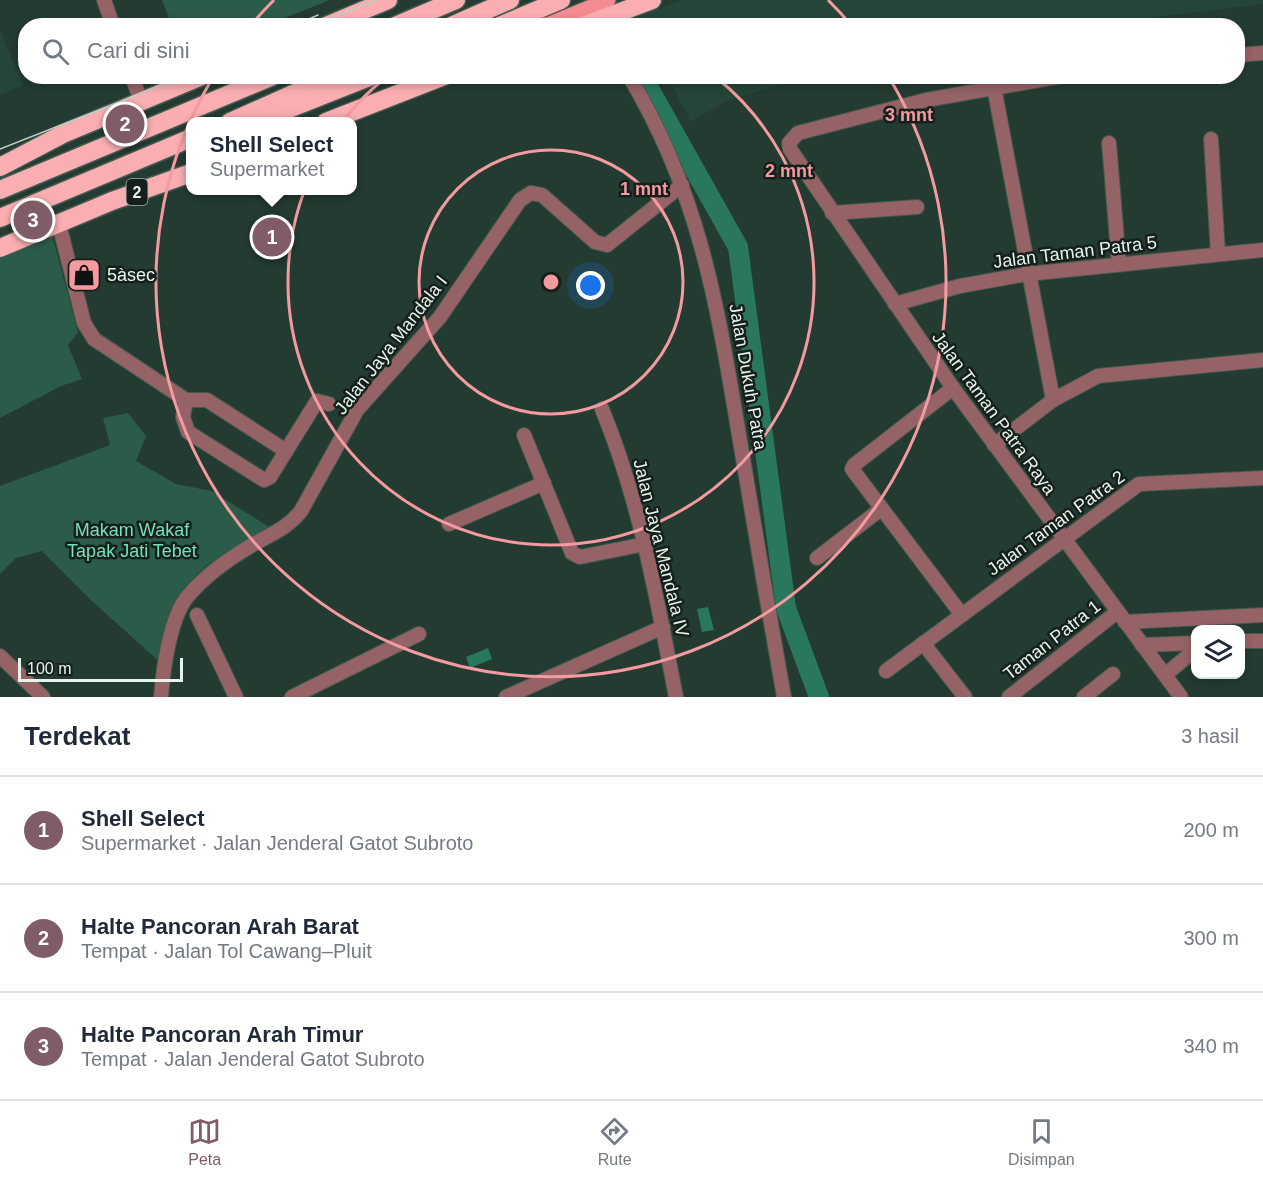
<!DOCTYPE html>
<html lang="id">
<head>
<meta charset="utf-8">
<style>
	:root { --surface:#fff; --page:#f6f6f7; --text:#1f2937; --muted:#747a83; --line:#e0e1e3; --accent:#7f5c66 }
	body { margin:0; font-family:Helvetica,sans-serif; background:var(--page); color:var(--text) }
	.controls { position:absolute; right:18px; bottom:18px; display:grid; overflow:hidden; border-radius:12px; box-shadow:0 3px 9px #0003 }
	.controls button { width:54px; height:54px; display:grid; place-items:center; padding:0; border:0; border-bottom:2px solid var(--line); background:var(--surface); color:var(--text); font:30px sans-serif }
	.scale { position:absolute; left:18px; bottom:15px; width:165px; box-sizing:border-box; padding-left:6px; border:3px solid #e7f4ee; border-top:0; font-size:16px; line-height:21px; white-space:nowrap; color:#e7f4ee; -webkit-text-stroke:4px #151f1b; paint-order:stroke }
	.you { position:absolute; left:591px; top:286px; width:21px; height:21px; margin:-15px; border:4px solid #fff; border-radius:50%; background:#1a73e8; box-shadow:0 0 0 9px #1a73e833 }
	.badge { display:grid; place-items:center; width:39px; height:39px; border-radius:50%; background:var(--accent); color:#fff; font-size:20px; font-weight:700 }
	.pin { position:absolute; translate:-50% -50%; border:3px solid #fff; box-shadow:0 2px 6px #0006 }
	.popup { position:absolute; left:186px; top:117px; width:171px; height:78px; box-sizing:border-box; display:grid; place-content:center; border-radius:12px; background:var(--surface); filter:drop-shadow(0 2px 4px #0005); font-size:20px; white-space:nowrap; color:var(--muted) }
	.popup b { font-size:22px; color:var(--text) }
	.popup::after { content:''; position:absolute; left:50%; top:100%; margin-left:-12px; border:12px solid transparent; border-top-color:var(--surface) }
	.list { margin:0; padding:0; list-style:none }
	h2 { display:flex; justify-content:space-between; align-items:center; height:78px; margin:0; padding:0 24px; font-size:26px }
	h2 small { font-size:20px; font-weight:400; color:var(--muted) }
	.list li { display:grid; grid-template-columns:39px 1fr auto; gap:18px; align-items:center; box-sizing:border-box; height:108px; padding:0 24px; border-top:2px solid var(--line) }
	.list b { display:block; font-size:22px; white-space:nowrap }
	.list p { margin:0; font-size:20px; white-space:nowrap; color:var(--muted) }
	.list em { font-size:20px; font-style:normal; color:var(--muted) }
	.icon { flex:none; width:33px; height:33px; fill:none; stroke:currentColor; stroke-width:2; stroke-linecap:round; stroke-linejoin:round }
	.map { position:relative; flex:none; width:1263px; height:697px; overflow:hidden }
	.search { position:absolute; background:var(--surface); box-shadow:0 3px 9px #0003; left:18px; right:18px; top:18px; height:66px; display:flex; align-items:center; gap:15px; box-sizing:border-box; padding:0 21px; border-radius:24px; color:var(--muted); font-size:22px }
	.sheet { height:402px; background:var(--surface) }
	nav { display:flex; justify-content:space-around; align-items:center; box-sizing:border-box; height:84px; border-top:2px solid var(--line); background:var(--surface); font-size:16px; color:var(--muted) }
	nav a { display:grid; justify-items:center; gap:3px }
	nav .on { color:var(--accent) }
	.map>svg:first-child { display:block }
</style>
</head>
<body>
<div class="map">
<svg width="1263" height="697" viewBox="0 0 1263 697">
	<rect width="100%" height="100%" fill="#243b31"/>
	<g fill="#254538">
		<polygon points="681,0 1263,0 1263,4 1085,26 640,26 632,12 659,9"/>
		<polygon points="0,30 23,85 0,95"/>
		<polygon points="667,77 807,77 726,101 691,122"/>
	</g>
	<g fill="#2b5b49">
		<polygon points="162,0 330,0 267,25 172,26"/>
		<polygon points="51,231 78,332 68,345 82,379 61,386 0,418 0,253"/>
		<path d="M128,413L146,436L136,461L176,484L212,491L274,530C243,543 206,559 186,588C171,609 167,638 161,663L93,602L42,551L16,558L0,574V486L110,445L103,418Z"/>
	</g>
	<g fill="#29775c">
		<polygon points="708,607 714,630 702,632 697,609"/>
		<polygon points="488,648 492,659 470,668 466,657"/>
	</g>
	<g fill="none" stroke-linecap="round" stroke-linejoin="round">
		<polyline stroke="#29775c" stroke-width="20" points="642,76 738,247 786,608 819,697"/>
		<g stroke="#43594f" stroke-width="16">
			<g id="minor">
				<polyline points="104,0 113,26"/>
				<polyline points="1238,55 1263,53"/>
				<polyline points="132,76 141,102"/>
				<path d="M629,76C702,198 718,310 741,447C755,530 769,614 784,697"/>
				<polyline points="1062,76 926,100 798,133 789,143 790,149 953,388 1181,697"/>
				<polyline points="994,87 1053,400"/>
				<polyline points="1211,139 1218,254"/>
				<polyline points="1109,143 1119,264"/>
				<polyline points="832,213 917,207"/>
				<polyline points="59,224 84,323 94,339 186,400 207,400 286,451"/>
				<polyline points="895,304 960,286 1027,274 1263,250"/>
				<polyline points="953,388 854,465 852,469 962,615"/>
				<polyline points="186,400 183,417 188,432 264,480 270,477 317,401 329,404"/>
				<path d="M602,409C640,501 657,600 676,697"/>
				<polyline points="524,435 572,553 580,557 645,544"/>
				<polyline points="994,445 1053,400 1098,376 1263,360"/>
				<polyline points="449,524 544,483"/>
				<polyline points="817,558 881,509"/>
				<polyline points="197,615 236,697"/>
				<polyline points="1125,622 1263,615"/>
				<polyline points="1240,641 1263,641"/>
				<polyline points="923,643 965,697"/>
				<polyline points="1142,645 1196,643"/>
				<polyline points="0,656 43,697"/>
				<polyline points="886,671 1139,484 1263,478"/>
				<polyline points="1165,675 1196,649"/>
				<path d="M161,697C163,670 170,617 188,596C204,577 227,560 249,547C268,535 286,530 301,511L357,410L440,317L520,200L531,193L542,195L595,242L607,245L682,185"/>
				<polyline points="292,697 419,634"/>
				<polyline points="506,697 663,627"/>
				<polyline points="1009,697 1117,612"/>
				<polyline points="1084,697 1113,674"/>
			</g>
		</g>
		<g stroke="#43594f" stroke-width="18">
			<polyline id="major" points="545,26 608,0"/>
		</g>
		<g stroke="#43594f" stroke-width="21">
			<g id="highway">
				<polyline points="326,26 388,0"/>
				<polyline points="395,26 456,0"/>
				<polyline points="451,26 510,0"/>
				<polyline points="499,26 561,0"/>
				<polyline points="583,26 652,0"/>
				<polyline points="230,122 333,76"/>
				<polyline points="256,122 372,76"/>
				<polyline points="326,122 444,76"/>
				<polyline points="0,167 63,134 202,76"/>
				<polyline points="0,190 273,76"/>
				<polyline points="0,218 191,138"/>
				<polyline points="0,248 112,201 191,173"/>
			</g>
		</g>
		<use href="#minor" stroke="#956265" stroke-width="14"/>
		<use href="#major" stroke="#f38b93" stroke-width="15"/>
		<use href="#highway" stroke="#faaeb2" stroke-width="18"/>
		<g stroke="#bfcec7" stroke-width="1.5">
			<polyline points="293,26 318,15"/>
			<polyline points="312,26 376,0"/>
			<polyline points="0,149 185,76"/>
		</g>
	</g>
	<g fill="none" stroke="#f49aa0" stroke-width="3">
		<circle cx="551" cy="282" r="132"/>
		<path d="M494 25A263 263 0 0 1 608 25M717 78A263 263 0 1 1 385 78"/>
		<path d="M251 25A395 395 0 0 1 274 0M828 0A395 395 0 0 1 851 25M890 79A395 395 0 1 1 212 79"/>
	</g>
	<defs>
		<g id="shop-square" transform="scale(1.725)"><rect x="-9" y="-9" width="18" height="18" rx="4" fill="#f49aa0" stroke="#151f1b"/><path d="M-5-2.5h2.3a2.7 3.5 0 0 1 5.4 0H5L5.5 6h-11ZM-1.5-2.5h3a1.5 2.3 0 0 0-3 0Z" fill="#111"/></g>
	</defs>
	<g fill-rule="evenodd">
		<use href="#shop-square" x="84" y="275"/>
	</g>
	<g text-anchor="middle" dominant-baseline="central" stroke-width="5" stroke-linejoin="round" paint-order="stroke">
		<rect fill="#151f1b" stroke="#a8b4af" stroke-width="1.5" x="126.5" y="179" width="21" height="26" rx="4.5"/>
		<g font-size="16" font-weight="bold" fill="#e7f4ee">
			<text x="137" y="192">2</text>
		</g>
		<g font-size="18" fill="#e7f4ee" stroke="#151f1b">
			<text transform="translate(1075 252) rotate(-7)">Jalan Taman Patra 5</text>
			<text transform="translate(391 345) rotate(-52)">Jalan Jaya Mandala I</text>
			<text transform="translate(748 377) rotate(80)">Jalan Dukuh Patra</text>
			<text transform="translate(994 413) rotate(54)">Jalan Taman Patra Raya</text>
			<text transform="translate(1056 523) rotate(-36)">Jalan Taman Patra 2</text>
			<text transform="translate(661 548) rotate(76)">Jalan Jaya Mandala IV</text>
			<text transform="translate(1052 640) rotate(-38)">Taman Patra 1</text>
		</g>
		<g font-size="18" fill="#e7f4ee" stroke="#151f1b" text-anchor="start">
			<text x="107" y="275">5àsec</text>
		</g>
		<g font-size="18" fill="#74e1b7" stroke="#151f1b">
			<text x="132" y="530">Makam Wakaf<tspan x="132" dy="21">Tapak Jati Tebet</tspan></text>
		</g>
	</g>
	<circle cx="551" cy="282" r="9" fill="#f49aa0" stroke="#151f1b" stroke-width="3"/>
	<g font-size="18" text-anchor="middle" font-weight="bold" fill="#f49aa0" stroke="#151f1b" stroke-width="5" stroke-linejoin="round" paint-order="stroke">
		<text x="909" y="121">3 mnt</text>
		<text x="789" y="177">2 mnt</text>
		<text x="644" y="195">1 mnt</text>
	</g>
</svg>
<div class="controls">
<button><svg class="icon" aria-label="layers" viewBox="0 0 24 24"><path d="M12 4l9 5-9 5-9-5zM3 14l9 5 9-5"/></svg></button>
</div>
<div class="scale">100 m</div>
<div class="you"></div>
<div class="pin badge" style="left:272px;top:237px">1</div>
<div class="popup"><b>Shell Select</b>Supermarket</div>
<div class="pin badge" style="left:125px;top:124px">2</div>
<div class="pin badge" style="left:33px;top:220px">3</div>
<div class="search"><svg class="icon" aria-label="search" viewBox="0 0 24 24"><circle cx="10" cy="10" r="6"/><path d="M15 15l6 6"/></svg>Cari di sini</div>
</div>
<section class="sheet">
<h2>Terdekat<small>3 hasil</small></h2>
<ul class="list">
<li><span class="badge">1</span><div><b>Shell Select</b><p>Supermarket · Jalan Jenderal Gatot Subroto</p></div><em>200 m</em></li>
<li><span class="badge">2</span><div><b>Halte Pancoran Arah Barat</b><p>Tempat · Jalan Tol Cawang–Pluit</p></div><em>300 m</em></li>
<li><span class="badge">3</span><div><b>Halte Pancoran Arah Timur</b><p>Tempat · Jalan Jenderal Gatot Subroto</p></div><em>340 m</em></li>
</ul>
</section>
<nav>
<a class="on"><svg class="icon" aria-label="map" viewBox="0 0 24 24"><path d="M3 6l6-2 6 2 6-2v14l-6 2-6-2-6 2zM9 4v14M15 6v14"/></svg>Peta</a>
<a><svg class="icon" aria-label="directions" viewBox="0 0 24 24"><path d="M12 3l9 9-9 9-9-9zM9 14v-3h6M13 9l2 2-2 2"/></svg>Rute</a>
<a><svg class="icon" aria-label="saved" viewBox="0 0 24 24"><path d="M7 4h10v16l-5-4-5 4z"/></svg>Disimpan</a>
</nav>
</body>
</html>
